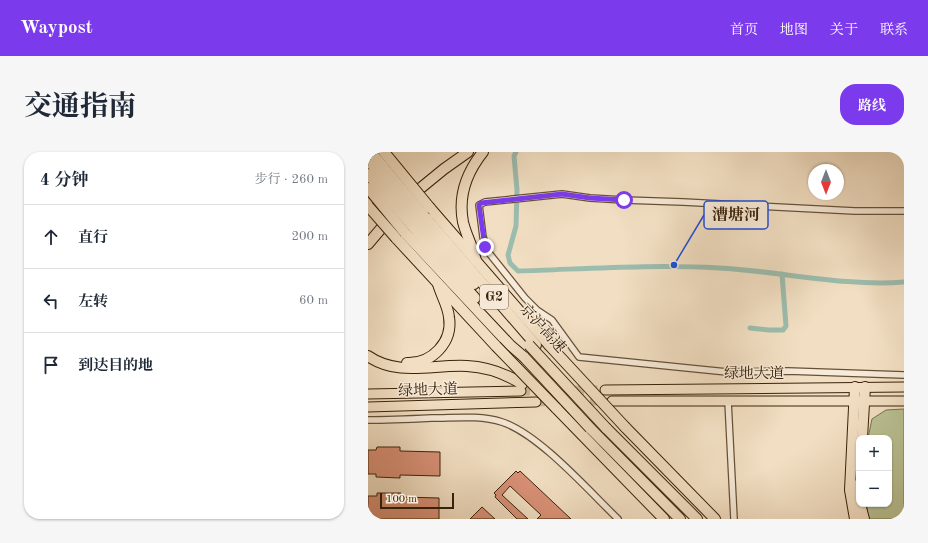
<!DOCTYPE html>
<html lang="zh">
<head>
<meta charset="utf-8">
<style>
	:root { --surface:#fff; --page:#f6f6f7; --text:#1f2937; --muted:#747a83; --line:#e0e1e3; --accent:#7c3aed }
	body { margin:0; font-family:"Old Standard TT","Noto Serif SC",serif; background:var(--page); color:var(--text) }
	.controls { position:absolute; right:12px; bottom:12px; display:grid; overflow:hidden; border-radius:8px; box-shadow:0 1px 3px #0004 }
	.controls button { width:36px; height:36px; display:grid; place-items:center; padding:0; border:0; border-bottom:1px solid var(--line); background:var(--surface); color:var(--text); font:20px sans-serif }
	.compass { position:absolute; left:440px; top:12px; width:36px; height:36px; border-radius:50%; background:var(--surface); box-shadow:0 1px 3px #0004; rotate:180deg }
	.scale { position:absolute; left:12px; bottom:10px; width:74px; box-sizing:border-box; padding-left:4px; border:2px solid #38220a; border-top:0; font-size:11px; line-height:14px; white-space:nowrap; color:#38220a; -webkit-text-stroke:3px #f7ead8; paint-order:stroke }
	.stop { position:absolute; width:12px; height:12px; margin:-9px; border:3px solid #7c3aed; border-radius:50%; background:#fff }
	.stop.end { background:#7c3aed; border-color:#fff; box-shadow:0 1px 4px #0008 }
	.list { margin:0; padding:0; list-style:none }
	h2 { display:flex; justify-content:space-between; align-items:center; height:52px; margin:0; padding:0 16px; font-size:17px }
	h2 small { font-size:13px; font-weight:400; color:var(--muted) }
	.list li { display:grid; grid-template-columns:26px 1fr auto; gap:12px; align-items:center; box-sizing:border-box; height:64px; padding:0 16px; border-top:1px solid var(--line) }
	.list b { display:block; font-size:15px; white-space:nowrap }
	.list em { font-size:13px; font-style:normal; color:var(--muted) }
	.icon { flex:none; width:22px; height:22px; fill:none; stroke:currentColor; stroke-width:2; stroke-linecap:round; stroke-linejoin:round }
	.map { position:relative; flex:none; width:536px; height:367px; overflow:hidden; border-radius:16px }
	header { display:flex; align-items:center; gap:24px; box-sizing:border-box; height:56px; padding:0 20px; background:var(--accent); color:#fff }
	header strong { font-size:19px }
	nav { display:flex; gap:22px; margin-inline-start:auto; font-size:14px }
	.intro { display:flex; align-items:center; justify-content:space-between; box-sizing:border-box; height:96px; padding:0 24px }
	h1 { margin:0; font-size:28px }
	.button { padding:10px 18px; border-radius:16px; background:var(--accent); color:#fff; font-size:14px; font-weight:700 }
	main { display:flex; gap:24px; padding:0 24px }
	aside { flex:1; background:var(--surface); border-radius:16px; box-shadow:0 1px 3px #0004 }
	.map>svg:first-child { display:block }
</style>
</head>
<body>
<header>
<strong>Waypost</strong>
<nav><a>首页</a><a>地图</a><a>关于</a><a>联系</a></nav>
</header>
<div class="intro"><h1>交通指南</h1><a class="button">路线</a></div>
<main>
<aside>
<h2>4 分钟<small>步行 · 260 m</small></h2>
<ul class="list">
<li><svg class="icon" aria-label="ahead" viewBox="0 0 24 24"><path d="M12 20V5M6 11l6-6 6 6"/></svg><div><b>直行</b></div><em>200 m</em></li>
<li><svg class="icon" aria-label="left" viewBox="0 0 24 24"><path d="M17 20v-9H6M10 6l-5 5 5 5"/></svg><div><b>左转</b></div><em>60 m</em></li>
<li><svg class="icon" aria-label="arrive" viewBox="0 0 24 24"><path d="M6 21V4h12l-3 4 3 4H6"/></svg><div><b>到达目的地</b></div></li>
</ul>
</aside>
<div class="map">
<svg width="536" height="367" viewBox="0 0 536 367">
	<rect width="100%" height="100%" fill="#f2dfc3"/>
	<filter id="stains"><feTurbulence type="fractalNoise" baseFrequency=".005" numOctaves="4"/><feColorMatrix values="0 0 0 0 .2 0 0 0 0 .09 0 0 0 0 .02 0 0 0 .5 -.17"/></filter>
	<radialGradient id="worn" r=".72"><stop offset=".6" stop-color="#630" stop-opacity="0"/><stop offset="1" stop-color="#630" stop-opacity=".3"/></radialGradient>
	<polygon fill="#bac294" stroke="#79724f" points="536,257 536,367 501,367 499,362 499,352 521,352 521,286 500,286 504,267 518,258"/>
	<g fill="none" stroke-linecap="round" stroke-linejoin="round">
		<g stroke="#9cbdae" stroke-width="5">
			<path d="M148,0L146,4L149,38L148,74L140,103L142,111L150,119C217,117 284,112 351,116C411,119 477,135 536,130"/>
			<polyline points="382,176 400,178 415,178 418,174 414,122"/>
		</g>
	</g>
	<g fill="#d99177" stroke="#38220a">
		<polygon points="9,295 32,295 32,299 72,300 72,324 32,323 32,326 8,325 8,322 0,322 0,298 8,298"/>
		<polygon points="148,319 150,321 152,319 203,367 169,367 173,363 142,334 134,343 160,367 149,367 127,345 128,343 126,341"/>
		<polygon points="9,341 33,341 33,345 71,346 71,367 0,367 0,344 9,344"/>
		<polygon points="114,355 127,367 102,367"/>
	</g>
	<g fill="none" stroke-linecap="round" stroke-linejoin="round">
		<g stroke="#cdb99e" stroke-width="9" stroke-dasharray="9 4.5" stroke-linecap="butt">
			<polyline points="153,239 237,238"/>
			<polyline points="168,250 237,249"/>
		</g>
		<g stroke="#665138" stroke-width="8">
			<g id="street">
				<polyline points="536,59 487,59 315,50 256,48 222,46 194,42 117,50 111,53 115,85 121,101 157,146 169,158 184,168 211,205 359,220 420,219 536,223"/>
				<polyline points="360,249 366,367"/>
				<path d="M0,268C21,268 43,267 64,266C87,266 111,263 134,270C171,282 221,339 250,367"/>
			</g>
		</g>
		<g stroke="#38220a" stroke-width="11">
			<g id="primary">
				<polyline points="237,238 536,235"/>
				<polyline points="0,242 153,239"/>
				<polyline points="244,249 536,249"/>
				<polyline points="0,255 168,250"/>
			</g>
		</g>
		<g stroke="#38220a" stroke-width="12">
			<g id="highway">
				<polyline points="43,44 76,17 100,0"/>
				<polyline points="62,56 181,193"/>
				<polyline points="57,65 168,193"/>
				<polyline points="51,70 106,132"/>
				<polyline points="45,75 107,146"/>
				<polyline points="37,81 142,193 156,205"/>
				<polyline points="28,86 128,194"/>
				<polyline points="0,92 22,66"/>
				<path d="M108,109C105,95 98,83 95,70C90,44 99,20 115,0"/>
				<path d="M0,204C30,225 65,212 99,214C119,215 138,222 154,232"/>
				<path d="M39,211C64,212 85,190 81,165C80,154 73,143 70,132"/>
				<polyline points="487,235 482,338 487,367"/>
				<polyline points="188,256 296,367"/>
				<polyline points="257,275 347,367"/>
				<polyline points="222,276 312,367"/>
				<polyline points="238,276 329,367"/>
				<polyline points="494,286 497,235"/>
				<polyline points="491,332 491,342"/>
				<polyline points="492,352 496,367"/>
			</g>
		</g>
		<use href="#street" stroke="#f7ead8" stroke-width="5.5"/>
		<use href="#primary" stroke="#f2dfc3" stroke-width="9"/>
		<use href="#highway" stroke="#f2dfc3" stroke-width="10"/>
		<g stroke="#38220a" stroke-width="12" stroke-linecap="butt">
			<g id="highway-bridge">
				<polyline points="3,0 57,65"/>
				<polyline points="16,0 62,56"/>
				<polyline points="0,8 51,70"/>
				<polyline points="0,22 45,75"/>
				<polyline points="0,36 37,81"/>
				<polyline points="0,54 28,86"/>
				<polyline points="161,193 238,276"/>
				<polyline points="181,193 257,275"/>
				<polyline points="128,194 188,256"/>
				<polyline points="156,205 222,276"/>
			</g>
		</g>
		<use href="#highway-bridge" stroke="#f2dfc3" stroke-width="10"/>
	</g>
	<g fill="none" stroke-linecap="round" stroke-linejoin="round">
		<polyline stroke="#7c3aed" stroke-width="5" points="117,95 111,53 113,51 194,42 222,46 256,48"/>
	</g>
	<g text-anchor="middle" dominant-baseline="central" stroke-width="3" stroke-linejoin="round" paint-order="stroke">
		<rect fill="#f7ead8" stroke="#715e48" stroke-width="1" x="112" y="133" width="28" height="24" rx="3"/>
		<g font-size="14" font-weight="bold" fill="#38220a">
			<text x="126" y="145">G2</text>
		</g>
		<g font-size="15" fill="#38220a" stroke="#f7ead8">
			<text transform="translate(174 177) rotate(48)">京沪高速</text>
			<text x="386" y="222">绿地大道</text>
			<text transform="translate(60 239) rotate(-2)">绿地大道</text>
		</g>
	</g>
	<path fill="none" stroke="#1d4ed8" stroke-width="1.5" d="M306 113L336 63"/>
	<circle fill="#1d4ed8" stroke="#f7ead8" stroke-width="1.5" cx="306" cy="113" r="4"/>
	<rect fill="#f7ead8" stroke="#1d4ed8" stroke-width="1.5" x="336" y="49" width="64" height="28" rx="4"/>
	<g font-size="16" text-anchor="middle" font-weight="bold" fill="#38220a">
		<text x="368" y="68">漕塘河</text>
	</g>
	<rect width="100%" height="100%" filter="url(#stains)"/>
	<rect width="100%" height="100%" fill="url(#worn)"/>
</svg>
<div class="controls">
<button>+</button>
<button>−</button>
</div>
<svg class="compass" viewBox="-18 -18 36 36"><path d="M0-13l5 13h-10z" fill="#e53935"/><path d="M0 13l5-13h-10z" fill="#747a83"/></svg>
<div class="scale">100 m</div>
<div class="stop" style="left:256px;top:48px"></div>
<div class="stop end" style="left:117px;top:95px"></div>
</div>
</main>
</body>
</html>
